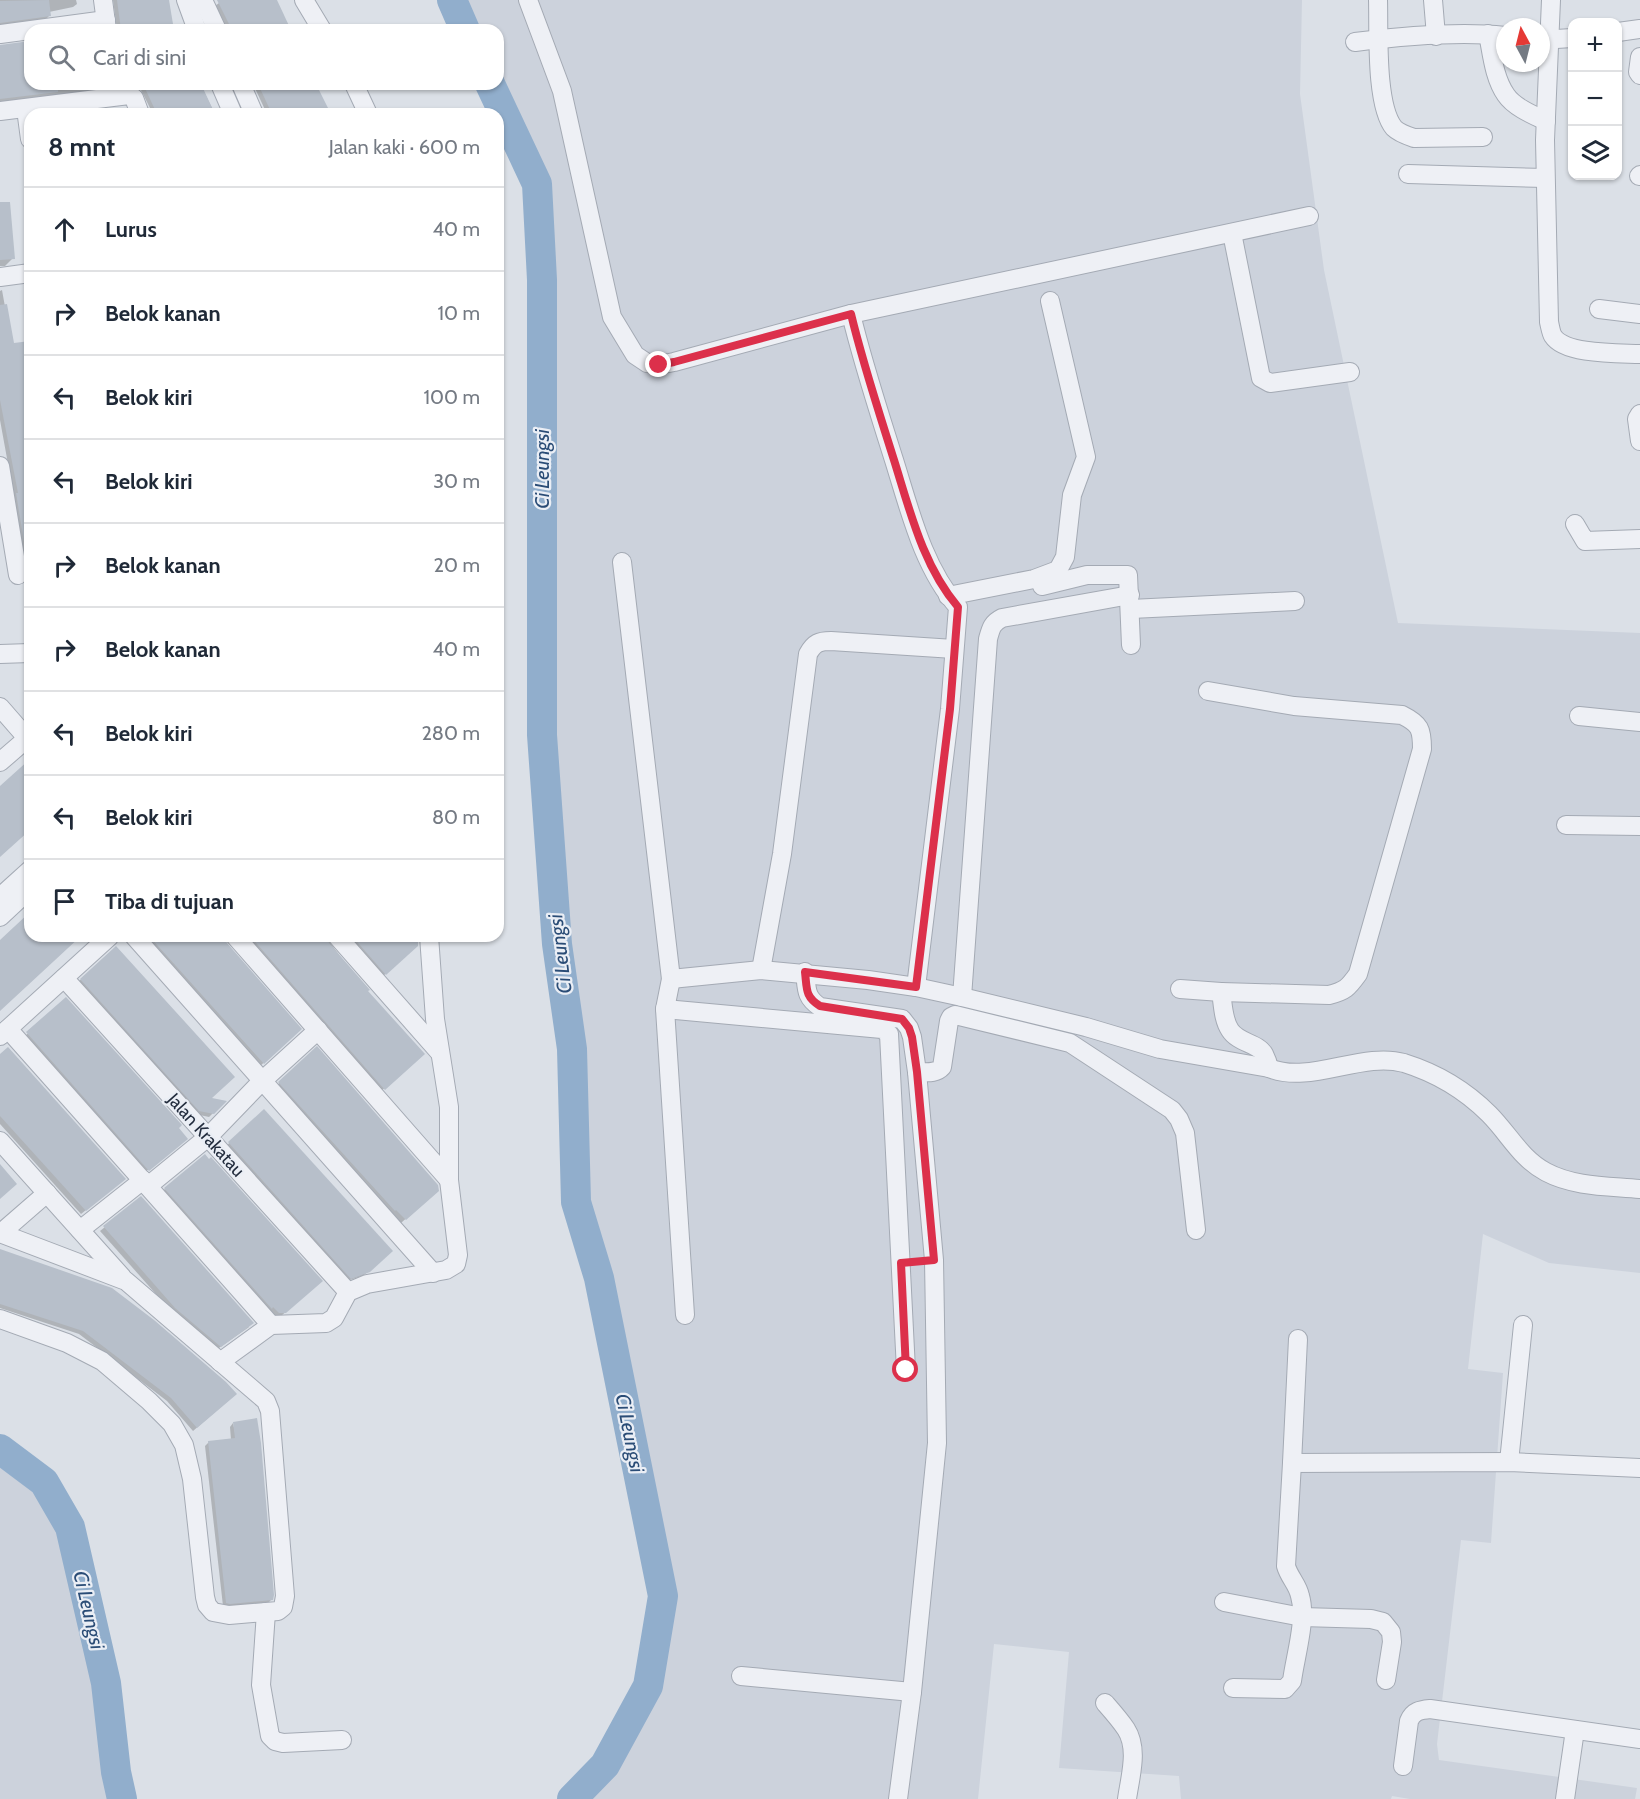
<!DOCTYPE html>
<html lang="id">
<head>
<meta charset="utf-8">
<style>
	:root { --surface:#fff; --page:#f6f6f7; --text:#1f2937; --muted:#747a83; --line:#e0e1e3 }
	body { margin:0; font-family:Cabin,sans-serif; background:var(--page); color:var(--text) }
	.controls { position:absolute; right:18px; top:18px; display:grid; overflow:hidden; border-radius:12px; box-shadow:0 2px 4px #0004 }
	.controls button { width:54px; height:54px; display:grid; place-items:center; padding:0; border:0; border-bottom:2px solid var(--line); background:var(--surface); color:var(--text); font:30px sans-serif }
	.compass { position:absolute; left:1496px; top:18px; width:54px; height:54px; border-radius:50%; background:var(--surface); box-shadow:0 2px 4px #0004; rotate:353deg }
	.stop { position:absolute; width:18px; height:18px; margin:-14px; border:4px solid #dc304b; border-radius:50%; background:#fff }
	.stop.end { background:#dc304b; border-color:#fff; box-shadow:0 2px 6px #0008 }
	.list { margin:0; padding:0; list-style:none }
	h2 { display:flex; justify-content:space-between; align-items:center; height:78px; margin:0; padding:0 24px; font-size:26px }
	h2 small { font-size:20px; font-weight:400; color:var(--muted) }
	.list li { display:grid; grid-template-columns:39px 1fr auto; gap:18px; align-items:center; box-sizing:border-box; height:84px; padding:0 24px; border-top:2px solid var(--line) }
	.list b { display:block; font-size:22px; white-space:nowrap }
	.list em { font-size:20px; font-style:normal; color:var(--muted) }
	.icon { flex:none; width:33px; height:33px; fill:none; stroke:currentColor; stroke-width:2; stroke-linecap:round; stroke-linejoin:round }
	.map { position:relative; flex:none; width:1640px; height:1799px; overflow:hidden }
	.search { position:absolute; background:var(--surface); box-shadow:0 2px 4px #0004; left:24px; top:24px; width:480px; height:66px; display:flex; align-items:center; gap:15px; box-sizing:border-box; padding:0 21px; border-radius:18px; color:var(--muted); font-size:22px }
	.panel { position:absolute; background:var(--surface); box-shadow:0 2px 4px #0004; left:24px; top:108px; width:480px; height:834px; border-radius:18px }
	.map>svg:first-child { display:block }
</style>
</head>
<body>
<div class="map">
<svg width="1640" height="1799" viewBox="0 0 1640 1799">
	<rect width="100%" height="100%" fill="#dbe0e7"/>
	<g fill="#ccd2dc">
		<polygon points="452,0 1302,0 1300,94 1324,270 1398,623 1640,633 1640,1273 1549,1263 1483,1234 1468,1369 1503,1373 1491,1543 1461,1540 1437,1744 1439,1760 1637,1788 1635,1799 1410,1799 1392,1796 1391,1799 1181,1799 1179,1776 1059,1768 1069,1652 994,1644 978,1799 572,1799 605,1765 648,1686 663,1596 629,1430 576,1202 572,1049 548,815 542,578 542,280 537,184 490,84 498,84 498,30 465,30"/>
		<polygon points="0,1449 44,1482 70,1527 106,1683 116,1772 122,1799 0,1799"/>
	</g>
	<g fill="#0003">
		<polygon points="0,0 76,0 77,4 73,7 49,12 50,15 46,19 0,25"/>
		<polygon points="113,0 168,0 173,30 117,30"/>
		<polygon points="223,0 274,0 288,30 227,30 215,6"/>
		<polygon points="30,43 30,84 100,84 100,86 96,90 0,102 0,46"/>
		<polygon points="138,84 200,84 215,114 153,114"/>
		<polygon points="253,84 315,84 327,109 330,108 333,114 267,114"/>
		<polygon points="0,207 13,258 5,266 0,266"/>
		<polygon points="2,290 21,396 30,395 30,569 25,570 13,498 14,497 0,420 0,291"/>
		<polygon points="30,299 30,335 28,335 26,303"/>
		<polygon points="141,936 224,936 225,944 300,1029 259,1067"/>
		<polygon points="243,936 325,936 366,991 423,1054 380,1092"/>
		<polygon points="344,936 417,936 417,945 382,977"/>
		<polygon points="116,948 209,1099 224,1102 209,1117 195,1114 77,983"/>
		<polygon points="66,999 177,1128 183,1142 144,1173 24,1037"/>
		<polygon points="317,1048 437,1190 401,1223 391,1213 390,1214 276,1086"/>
		<polygon points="0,1056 121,1182 81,1214 0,1124"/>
		<polygon points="264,1111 391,1251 364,1275 347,1281 225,1147"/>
		<polygon points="165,1189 321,1281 281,1316 275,1317 161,1192"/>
		<polygon points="141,1198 249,1327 216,1350 171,1311 100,1231"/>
		<polygon points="0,1251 231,1398 193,1431 167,1401 79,1334 0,1308"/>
		<polygon points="233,1423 271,1600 268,1603 223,1606 205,1446 209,1442 231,1440 230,1427"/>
	</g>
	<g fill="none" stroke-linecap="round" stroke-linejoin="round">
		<g stroke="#91aecc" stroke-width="30">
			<polyline points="452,0 465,30"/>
			<polyline points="490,84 537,184 542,280 542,735 557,944 572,1049 576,1202 599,1278 663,1596 648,1686 605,1765 572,1799"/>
			<polyline points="0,1449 44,1482 70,1527 106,1683 116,1772 122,1799"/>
		</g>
	</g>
	<g fill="#b7bfca">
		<polygon points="49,0 51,16 0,23 0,1"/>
		<polygon points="117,0 169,0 174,30 121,30"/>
		<polygon points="217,0 277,0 291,30 232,30"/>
		<polygon points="30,41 30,84 58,84 58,92 0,99 0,45"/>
		<polygon points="143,84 201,84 215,114 157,114"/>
		<polygon points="258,84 316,84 331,114 272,114"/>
		<polygon points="0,202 10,202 15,259 0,260"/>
		<polygon points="7,304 14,343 30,341 30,578 16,493 18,493 0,400 0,305"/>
		<polygon points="30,759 30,830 0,857 0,786"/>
		<polygon points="30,912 30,936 81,936 0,1011 0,940"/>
		<polygon points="149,936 224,936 227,943 302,1029 264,1064"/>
		<polygon points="250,936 326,936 329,943 370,990 368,991 425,1054 385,1090"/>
		<polygon points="352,936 418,936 418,946 386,975"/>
		<polygon points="116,946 235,1077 212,1098 227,1101 214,1114 199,1111 80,979"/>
		<polygon points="66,997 182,1125 179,1128 188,1139 149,1171 26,1032"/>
		<polygon points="317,1046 438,1185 439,1191 406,1220 396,1210 395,1211 278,1082"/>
		<polygon points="8,1047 126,1179 86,1211 0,1116 0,1054"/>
		<polygon points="264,1109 393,1251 370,1272 351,1279 228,1142"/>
		<polygon points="205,1154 209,1159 211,1157 323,1281 286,1313 279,1313 273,1307 272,1309 164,1188"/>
		<polygon points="0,1164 17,1184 0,1199"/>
		<polygon points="141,1196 254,1323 221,1347 175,1308 103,1226"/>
		<polygon points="0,1249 112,1288 154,1320 226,1382 237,1394 197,1428 171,1398 83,1331 0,1304"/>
		<polygon points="257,1418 261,1443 274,1595 273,1600 230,1604 226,1603 208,1441 235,1438 233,1422"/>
	</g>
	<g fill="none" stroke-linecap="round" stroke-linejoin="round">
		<g stroke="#a4aab4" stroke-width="20">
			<g id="minor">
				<polyline points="103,0 107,30"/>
				<polyline points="186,0 197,30"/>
				<polyline points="203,0 217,30"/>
				<polyline points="304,0 322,30"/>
				<path d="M528,0L562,91L612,317L635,355L647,363L659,365L674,362L851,314C863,364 879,412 894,460C910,511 923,567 958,607L950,709L916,987"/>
				<path d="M1378,0C1379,30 1375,105 1394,128C1399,133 1408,136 1414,138L1483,137"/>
				<polyline points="1433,0 1436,36"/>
				<path d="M1551,0L1545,140L1549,322C1550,326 1551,333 1553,336C1565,355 1619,353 1640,354"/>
				<polyline points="1618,32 1640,29"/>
				<polyline points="0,34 106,20"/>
				<path d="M1488,34C1492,54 1494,78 1506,95C1514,107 1533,115 1546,121"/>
				<polyline points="1541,40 1572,38"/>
				<path d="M1355,42C1403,36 1458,31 1505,36"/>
				<polyline points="1640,57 1638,72 1640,75"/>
				<polyline points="220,84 233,114"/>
				<polyline points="241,84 254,114"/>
				<polyline points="354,84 368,114"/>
				<polyline points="26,109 30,139"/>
				<polyline points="0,111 129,95 134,98 140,114"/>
				<polyline points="1408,174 1545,178"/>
				<polyline points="1639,176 1640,175"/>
				<polyline points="1232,233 1261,378 1270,383 1350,372"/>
				<polyline points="0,277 30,273"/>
				<polyline points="1599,309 1640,314"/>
				<polyline points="851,314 1309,216"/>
				<polyline points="1640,414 1637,419 1640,441"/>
				<polyline points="0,466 18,575"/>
				<polyline points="1575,524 1585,541 1640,539"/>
				<path d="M622,562L671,979L761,970L868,980L916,987L962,997L1086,1027L1160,1049L1269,1068C1310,1085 1362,1051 1404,1063C1436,1073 1466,1091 1489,1114C1509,1134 1521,1159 1546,1172C1574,1187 1609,1186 1640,1189"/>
				<polyline points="1042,586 1087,575 1128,575 1131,645"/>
				<polyline points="948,596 1034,579 1058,570 1065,557 1072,495 1086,457 1050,301"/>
				<polyline points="1131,609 1295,601"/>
				<polyline points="0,654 30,653"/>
				<path d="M1208,691L1294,706L1402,715C1420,724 1422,729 1422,749L1358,974C1348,988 1345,991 1329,995L1221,992"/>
				<polyline points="0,707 27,738"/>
				<polyline points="1579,716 1640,722"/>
				<polyline points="0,762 30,736"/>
				<polyline points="1566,825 1640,826"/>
				<polyline points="0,897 30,870"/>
				<polyline points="0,917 30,889"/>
				<polyline points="134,936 433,1273"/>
				<polyline points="235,936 449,1180"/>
				<polyline points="337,936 440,1053"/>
				<path d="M761,970L782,854L808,654C814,643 819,641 831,641L954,649"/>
				<path d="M805,972C807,989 805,997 820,1007L902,1019L909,1028L912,1037L917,1072L934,1260L937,1443L912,1692L898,1799"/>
				<polyline points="64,978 348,1292"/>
				<polyline points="671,979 665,1009 685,1315"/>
				<path d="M1180,989L1221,992C1223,1004 1223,1020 1230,1030C1238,1043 1258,1043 1264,1054C1266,1058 1268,1063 1269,1068"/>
				<path d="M962,997L988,639C991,628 992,623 1002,618L1130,595"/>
				<polyline points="665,1009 882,1029 889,1034 906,1370"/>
				<polyline points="8,1029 271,1325"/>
				<polyline points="0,1036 110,936"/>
				<path d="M917,1072C926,1072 936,1074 942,1067L949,1021L951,1017L955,1015L1070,1043L1172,1110L1179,1119L1185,1133L1196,1230"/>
				<polyline points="0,1141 122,1277"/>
				<polyline points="148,1186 208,1137 262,1081 318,1030"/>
				<polyline points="80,1230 143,1180"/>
				<polyline points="0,1233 126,1281 266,1401 270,1411 285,1596 283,1607 278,1611 229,1615 213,1612 207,1605 205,1597 192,1479 184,1445 172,1424 149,1401 102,1361 67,1343 0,1319"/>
				<polyline points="1,1233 47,1193"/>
				<polyline points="220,1362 271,1325 326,1323 334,1318 348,1292 367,1284 446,1270 456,1264 458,1255 449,1180 449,1107 435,1019 429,936"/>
				<polyline points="1509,1462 1523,1325"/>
				<polyline points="1292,1463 1298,1339"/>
				<polyline points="1224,1602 1302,1617 1371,1619 1383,1622 1391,1632 1392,1642 1386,1680"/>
				<polyline points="266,1612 261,1685 270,1736 275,1741 283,1743 342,1740"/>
				<polyline points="741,1676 912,1692"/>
				<path d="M1233,1688L1285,1689L1292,1681C1295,1657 1307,1619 1300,1596C1298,1585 1289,1577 1286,1566L1292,1463L1509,1462L1640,1468"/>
				<path d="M1105,1703C1112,1711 1120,1720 1126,1729C1139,1749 1130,1777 1127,1799"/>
				<path d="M1403,1766L1409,1721C1413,1711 1420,1710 1430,1709L1640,1739"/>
				<polyline points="1565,1799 1575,1730"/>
			</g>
		</g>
		<use href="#minor" stroke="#eef0f5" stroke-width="18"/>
	</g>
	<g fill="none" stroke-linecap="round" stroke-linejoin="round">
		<path stroke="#dc304b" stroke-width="8" d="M659,365L674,362L851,314C863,364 879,412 894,460C910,511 923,566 958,607L950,709L916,987L805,972C807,989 805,997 820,1006L902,1019L909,1028L912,1037L917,1072L934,1260L901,1263L906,1370"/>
	</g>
	<g text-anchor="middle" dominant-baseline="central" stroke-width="4.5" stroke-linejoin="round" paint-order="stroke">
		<g font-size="18" fill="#232d3e" stroke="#eaeef5">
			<text transform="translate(206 1135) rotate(48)">Jalan Krakatau</text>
		</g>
		<g font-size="20" font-style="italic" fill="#2a4c76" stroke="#eaeef5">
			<text transform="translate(542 469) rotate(-90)">Ci Leungsi</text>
			<text transform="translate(560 954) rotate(-97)">Ci Leungsi</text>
			<text transform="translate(630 1433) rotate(79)">Ci Leungsi</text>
			<text transform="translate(89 1610) rotate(77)">Ci Leungsi</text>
		</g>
	</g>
</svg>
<div class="controls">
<button>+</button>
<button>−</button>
<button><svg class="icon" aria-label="layers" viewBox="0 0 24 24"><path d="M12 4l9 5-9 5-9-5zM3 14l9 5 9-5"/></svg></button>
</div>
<svg class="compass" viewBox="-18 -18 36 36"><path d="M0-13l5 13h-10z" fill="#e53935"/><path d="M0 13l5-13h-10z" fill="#747a83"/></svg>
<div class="stop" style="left:906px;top:1370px"></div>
<div class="stop end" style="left:659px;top:365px"></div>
<div class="search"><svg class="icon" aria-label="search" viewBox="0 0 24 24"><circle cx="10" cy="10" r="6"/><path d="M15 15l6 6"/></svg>Cari di sini</div>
<section class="panel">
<h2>8 mnt<small>Jalan kaki · 600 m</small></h2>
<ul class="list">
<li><svg class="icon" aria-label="ahead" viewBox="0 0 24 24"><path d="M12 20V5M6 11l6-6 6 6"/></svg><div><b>Lurus</b></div><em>40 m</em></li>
<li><svg class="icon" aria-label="right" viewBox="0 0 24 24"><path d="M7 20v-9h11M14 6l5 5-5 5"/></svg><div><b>Belok kanan</b></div><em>10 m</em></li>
<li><svg class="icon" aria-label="left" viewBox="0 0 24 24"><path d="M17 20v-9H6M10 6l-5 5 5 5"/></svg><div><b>Belok kiri</b></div><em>100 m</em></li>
<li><svg class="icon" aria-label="left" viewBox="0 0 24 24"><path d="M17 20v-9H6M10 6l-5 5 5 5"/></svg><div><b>Belok kiri</b></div><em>30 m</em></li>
<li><svg class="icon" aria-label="right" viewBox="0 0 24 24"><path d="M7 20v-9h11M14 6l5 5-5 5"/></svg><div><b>Belok kanan</b></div><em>20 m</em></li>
<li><svg class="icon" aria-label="right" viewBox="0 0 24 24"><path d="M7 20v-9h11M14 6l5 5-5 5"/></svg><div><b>Belok kanan</b></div><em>40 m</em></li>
<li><svg class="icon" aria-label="left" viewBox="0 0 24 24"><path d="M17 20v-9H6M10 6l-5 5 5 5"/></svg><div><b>Belok kiri</b></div><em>280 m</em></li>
<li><svg class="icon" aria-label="left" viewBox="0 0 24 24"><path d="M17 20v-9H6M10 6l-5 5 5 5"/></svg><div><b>Belok kiri</b></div><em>80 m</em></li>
<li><svg class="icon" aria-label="arrive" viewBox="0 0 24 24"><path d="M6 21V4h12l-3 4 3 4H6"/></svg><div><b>Tiba di tujuan</b></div></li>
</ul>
</section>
</div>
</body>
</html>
